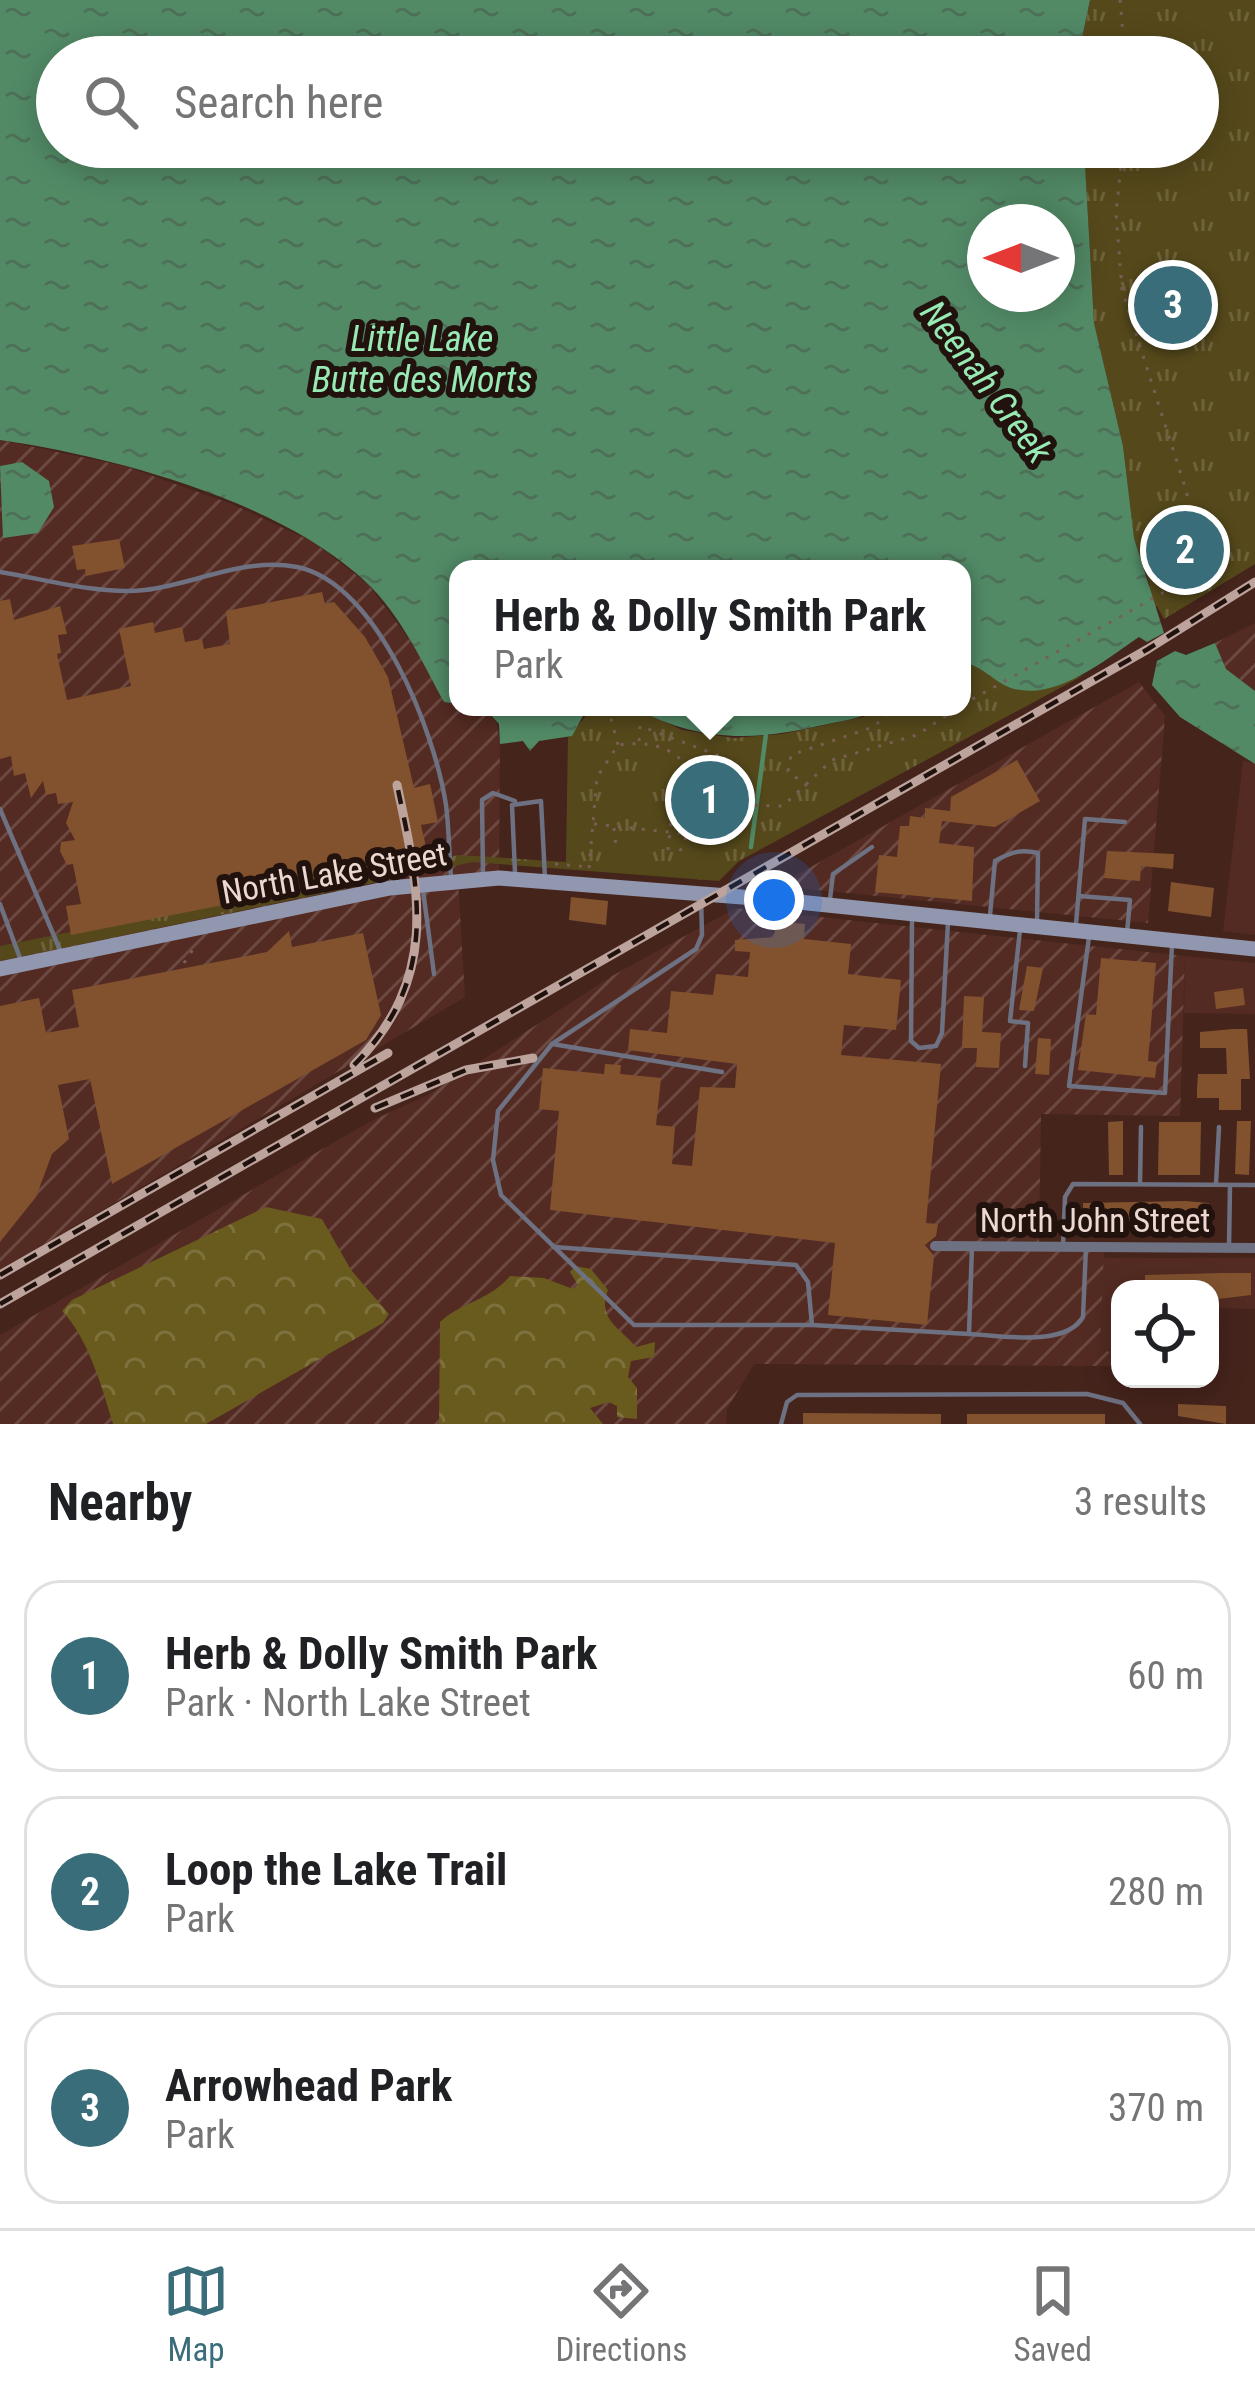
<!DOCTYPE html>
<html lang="en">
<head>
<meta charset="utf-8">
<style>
	:root { --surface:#fff; --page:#f6f6f6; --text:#202124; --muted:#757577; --line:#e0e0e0; --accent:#396d79 }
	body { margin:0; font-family:"Roboto Condensed",sans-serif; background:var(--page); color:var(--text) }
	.controls { position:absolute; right:36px; bottom:36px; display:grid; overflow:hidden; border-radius:24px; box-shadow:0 6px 30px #0003 }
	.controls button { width:108px; height:108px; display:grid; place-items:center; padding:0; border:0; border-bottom:3px solid var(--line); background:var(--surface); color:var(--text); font:60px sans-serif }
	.compass { position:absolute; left:967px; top:204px; width:108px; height:108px; border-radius:50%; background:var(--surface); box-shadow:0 6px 30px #0003; rotate:270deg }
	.you { position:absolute; left:774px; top:900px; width:42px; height:42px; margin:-30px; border:9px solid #fff; border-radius:50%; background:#1a73e8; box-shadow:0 0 0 18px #1a73e833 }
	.badge { display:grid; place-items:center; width:78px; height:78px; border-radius:50%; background:var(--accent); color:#fff; font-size:39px; font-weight:700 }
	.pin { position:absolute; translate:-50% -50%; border:6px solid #fff; box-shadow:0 3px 12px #0006 }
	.popup { position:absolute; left:449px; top:560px; width:522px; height:156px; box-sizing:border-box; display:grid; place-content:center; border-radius:24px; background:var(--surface); filter:drop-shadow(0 3px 9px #0005); font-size:39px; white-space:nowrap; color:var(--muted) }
	.popup b { font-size:45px; color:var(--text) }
	.popup::after { content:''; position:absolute; left:50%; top:100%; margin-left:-24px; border:24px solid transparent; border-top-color:var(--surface) }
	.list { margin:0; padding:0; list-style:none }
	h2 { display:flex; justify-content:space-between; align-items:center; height:156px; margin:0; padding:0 48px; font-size:51px }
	h2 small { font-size:39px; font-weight:400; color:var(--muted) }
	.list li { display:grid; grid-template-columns:78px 1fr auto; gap:36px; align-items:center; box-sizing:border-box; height:192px; margin:0 24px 24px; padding:0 24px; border:3px solid var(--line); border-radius:36px }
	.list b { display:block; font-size:45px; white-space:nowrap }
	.list p { margin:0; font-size:39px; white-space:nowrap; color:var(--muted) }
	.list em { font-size:39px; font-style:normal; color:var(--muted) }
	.icon { flex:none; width:66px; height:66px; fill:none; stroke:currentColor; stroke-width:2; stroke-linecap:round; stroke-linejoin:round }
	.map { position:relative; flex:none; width:1255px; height:1424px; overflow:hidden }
	.search { position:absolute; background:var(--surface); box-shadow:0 6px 30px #0003; left:36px; right:36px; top:36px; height:132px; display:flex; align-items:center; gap:30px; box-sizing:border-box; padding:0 42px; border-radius:66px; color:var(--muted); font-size:45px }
	.sheet { height:804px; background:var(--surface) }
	nav { display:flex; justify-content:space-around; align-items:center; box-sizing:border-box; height:168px; border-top:3px solid var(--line); background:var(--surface); font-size:33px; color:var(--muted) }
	nav a { display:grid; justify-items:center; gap:6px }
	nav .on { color:var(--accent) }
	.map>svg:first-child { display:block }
</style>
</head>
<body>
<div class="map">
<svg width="1255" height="1424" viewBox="0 0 1255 1424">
	<defs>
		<pattern id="industrial-furrows" width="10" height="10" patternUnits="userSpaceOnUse" patternTransform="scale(3)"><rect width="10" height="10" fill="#532b22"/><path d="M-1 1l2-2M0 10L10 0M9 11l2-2" fill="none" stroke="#6c4941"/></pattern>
		<pattern id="forest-crowns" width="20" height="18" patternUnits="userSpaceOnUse" patternTransform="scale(3)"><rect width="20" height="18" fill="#695a1d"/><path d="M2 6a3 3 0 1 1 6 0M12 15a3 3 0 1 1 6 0" fill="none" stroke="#7f713d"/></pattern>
		<pattern id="park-tufts" width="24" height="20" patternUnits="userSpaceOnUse" patternTransform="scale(3)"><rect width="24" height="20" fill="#55491b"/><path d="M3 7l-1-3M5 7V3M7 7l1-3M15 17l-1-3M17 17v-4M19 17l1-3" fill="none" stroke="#6e623b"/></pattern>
		<pattern id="water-ripples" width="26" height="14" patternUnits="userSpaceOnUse" patternTransform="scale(3)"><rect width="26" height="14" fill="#528a66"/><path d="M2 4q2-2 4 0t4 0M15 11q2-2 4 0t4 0" fill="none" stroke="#4e7058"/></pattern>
	</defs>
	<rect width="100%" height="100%" fill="#45241c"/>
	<g fill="#532b22">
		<polygon points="1243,760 1255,764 1255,935 1223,931"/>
		<polygon points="1185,956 1255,963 1255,1014 1184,1013"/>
		<polygon points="1102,1258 1255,1258 1255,1309 1210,1308 1210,1289 1120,1289 1120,1351 1114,1354 1100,1349"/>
	</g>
	<g fill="url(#industrial-furrows)">
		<polygon points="0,440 124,466 232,504 313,542 368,584 414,646 444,702 484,707 495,715 500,744 499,878 458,880 465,997 0,1270"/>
		<polygon points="1255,623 1255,691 1226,669 1215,643"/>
		<polygon points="1139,682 1165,716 1148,923 777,886"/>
		<polygon points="736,908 1185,956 1180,1116 1041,1114 1039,1245 1104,1247 1100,1348 1114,1354 1113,1366 754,1364 727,1409 726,1424 0,1424 0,1335 373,1120 428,1095 612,976"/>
	</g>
	<g fill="url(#forest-crowns)">
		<path d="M266,1207L322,1219L351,1270L389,1314L383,1323L206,1424H113C102,1387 88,1338 62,1311L72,1300Z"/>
		<path d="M575,1266L591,1269L608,1290C597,1319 619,1327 636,1347L655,1342L654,1357L631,1361L628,1377L637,1388V1419L617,1417V1406L609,1402L590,1408L603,1424H439L440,1322C461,1302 489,1301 510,1276L544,1278L573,1289L578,1285L570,1272Z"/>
	</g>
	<polygon fill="url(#park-tufts)" points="1090,0 1255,0 1255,564 1164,619 1157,606 1038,690 1084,675 739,861 719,881 473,862 0,961 0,946 459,855 566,862 568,738 592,708 633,707 682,730 734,738 782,734 863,717 882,707 962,707 962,663 984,669 1150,585 1134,538 1123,446 1094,323 1084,147 1198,147 1198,57 1078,57"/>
	<g fill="url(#water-ripples)" fill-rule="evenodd">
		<path d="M0,0H1090L1078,57H57V147H1084L1094,323L1123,446L1134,538L1164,633L1147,642L1139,637C1105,660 1055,702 1011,688C992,681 983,665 962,663V569H458V704L444,702C420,658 397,607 357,574C271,499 111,456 0,440ZM1057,222V294H985V222Z"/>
		<polygon points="22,462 49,481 54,507 38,533 3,538 0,466"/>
		<polygon points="1215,643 1226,669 1255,691 1255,764 1180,717 1152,685 1157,661 1175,651 1186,655"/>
		<polygon points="484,707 597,707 584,714 572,736 539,741 530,751 523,741 500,744 499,724"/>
		<path d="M633,707H882C862,719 841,721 818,726C750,742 695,741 633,707Z"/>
	</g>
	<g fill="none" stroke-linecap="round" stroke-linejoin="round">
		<polyline stroke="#528a66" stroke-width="4.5" points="751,847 766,734"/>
	</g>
	<g fill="#82522f">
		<polygon points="119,539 125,568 86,576 85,569 77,570 72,546"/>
		<polygon points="322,592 325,604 334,602 365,637 388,677 414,788 430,784 438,822 421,825 430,864 71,935 66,906 81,904 73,864 67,865 60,851 61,842 75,840 66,823 73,802 58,804 56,793 46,795 43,781 31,798 25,773 14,776 11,756 0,759 0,601 10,599 14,620 60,606 67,634 58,635 61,653 57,654 67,700 131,686 119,629 153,622 155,633 182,627 185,642 202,639 204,649 230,644 226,611"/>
		<polygon points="1017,760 1040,801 995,827 942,821 939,843 974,847 972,901 875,892 879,855 897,857 900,826 909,826 910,816 925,818 925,808 950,811 951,797"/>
		<polygon points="1107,851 1174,854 1173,869 1141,866 1140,881 1104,878"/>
		<polygon points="1171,882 1214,888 1211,917 1168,911"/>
		<polygon points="571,897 608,901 606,925 569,920"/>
		<polygon points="776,921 805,924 804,939 851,944 848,974 901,980 896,1030 844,1025 841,1055 941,1064 926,1223 938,1224 936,1236 925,1245 934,1256 927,1325 828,1315 835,1243 550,1210 559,1111 539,1109 543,1068 604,1074 605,1064 621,1065 620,1074 661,1078 656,1125 675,1127 672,1164 692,1166 700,1087 735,1088 737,1064 628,1050 630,1029 667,1033 671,991 713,995 716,974 748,977 750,952 735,951 735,940 774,937"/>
		<polygon points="289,931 292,947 363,933 381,1015 366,1040 112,1184 90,1079 58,1085 69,1139 52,1154 36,1197 0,1242 0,1006 39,998 46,1033 79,1027 72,990 267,952"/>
		<polygon points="1101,958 1156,963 1148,1061 1157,1062 1155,1078 1078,1070 1086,1014 1096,1015"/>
		<polygon points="1027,966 1043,968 1034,1011 1019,1010"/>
		<polygon points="1243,988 1245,1005 1216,1009 1214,992"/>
		<polygon points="964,996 984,997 982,1032 1001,1033 999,1068 976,1067 977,1048 962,1048"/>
		<polygon points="1233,1029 1247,1029 1250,1079 1241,1079 1241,1110 1219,1110 1219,1098 1197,1098 1197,1088 1198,1074 1227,1074 1226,1048 1200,1048 1200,1032"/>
		<polygon points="1038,1038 1051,1039 1049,1075 1035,1074"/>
		<polygon points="1123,1121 1123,1175 1109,1175 1108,1122"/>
		<polygon points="1237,1121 1251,1121 1249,1175 1235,1174"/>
		<polygon points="1159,1122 1201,1122 1200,1175 1158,1175"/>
		<polygon points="1185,1201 1209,1203 1209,1219 1083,1219 1083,1203"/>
		<polygon points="1221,1273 1251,1273 1251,1295 1210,1300 1210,1289 1145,1289 1145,1275"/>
		<polygon points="1178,1404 1226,1406 1226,1424 1178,1416"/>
		<polygon points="803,1413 941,1414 941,1424 803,1424"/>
		<rect x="967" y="1414" width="138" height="10"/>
	</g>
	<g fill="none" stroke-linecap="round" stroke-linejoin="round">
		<g stroke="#7b5d56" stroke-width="3" stroke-dasharray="3 9" stroke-linecap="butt">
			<polyline points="1120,0 1125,57"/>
			<path d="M962,705L1166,591C1196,565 1194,525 1186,490L1122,290L1116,213L1123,147"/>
			<polyline points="608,707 618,745"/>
			<polyline points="639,741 640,726 725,758 717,796"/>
			<polyline points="681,785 692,766"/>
			<polyline points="807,786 788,771 791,755 873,727 896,707"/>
			<polyline points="594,824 687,834"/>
			<polyline points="614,828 616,846"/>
			<polyline points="668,850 672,812"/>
			<polyline points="680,851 690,828 719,799"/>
			<polyline points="555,864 589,867"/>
			<path d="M589,868L597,777L618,745C687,736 683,776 730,805L783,806L832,760L917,735L959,707"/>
			<polyline points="419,870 439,866"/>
			<polyline points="184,963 196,945"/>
		</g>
		<g stroke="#6e7181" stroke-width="4.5">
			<path d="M0,572C45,579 98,595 145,590C196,584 243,557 297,567C378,583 435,733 446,805C449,828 449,853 451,877"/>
			<polyline points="0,809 60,950"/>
			<polyline points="515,872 512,805 541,801 545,878"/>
			<polyline points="483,876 482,800 493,793 515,801"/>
			<polyline points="423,890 434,974"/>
			<polyline points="701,896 702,935 696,949 552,1044 498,1111 493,1160 501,1195 634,1325 812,1325"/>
			<polyline points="1079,896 1130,900 1127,933"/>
			<polyline points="830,899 833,874 872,847"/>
			<polyline points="0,904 20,958"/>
			<path d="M990,915L995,861C1011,852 1020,849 1038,853L1037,921"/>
			<polyline points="912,919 911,1041 919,1048 936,1046 942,1033 948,922"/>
			<polyline points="1076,924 1085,819 1125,822"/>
			<polyline points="1020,930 1010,1021 1028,1023 1025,1066"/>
			<polyline points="1089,937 1069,1086 1165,1093 1172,944"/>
			<polyline points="552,1044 722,1072"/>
			<polyline points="1140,1183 1141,1127"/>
			<polyline points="1216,1184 1219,1127"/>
			<polyline points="1063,1246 1065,1197 1073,1184 1255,1185"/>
			<polyline points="554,1247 796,1265 808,1282 812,1325 969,1334 972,1246"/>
			<polyline points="1229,1248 1230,1185"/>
			<path d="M969,1334C1000,1335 1065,1348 1083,1317L1086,1247"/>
			<polyline points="781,1424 787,1402 797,1395 1087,1394 1123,1403 1140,1424"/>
		</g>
		<polyline stroke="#6e7181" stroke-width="10" points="935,1246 1255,1248"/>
		<polyline stroke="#9197af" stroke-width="15" points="0,969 390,888 499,878 779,900 1255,949"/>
		<g stroke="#bca39c" stroke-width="9">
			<g id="rail">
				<path d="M354,1065C440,978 420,892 397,785"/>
				<polyline points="375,1108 466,1070 533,1058"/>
				<polyline points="0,1275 388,1053"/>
				<polyline points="0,1304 1148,649 1255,582"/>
			</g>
		</g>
		<use href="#rail" stroke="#21120e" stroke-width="4.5" stroke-dasharray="14" stroke-linecap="butt"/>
	</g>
	<g text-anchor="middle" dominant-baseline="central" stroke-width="12" stroke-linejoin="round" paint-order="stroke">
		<g font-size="33" fill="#edd7d1" stroke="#21120e">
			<text transform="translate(334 873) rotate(-10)">North Lake Street</text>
			<text x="1095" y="1220">North John Street</text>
		</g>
		<g font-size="36" font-style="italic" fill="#97eab4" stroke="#21120e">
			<text x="422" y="339">Little Lake<tspan x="422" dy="41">Butte des Morts</tspan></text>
			<text transform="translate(986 382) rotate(53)">Neenah Creek</text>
		</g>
	</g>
</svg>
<div class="controls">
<button><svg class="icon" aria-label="locate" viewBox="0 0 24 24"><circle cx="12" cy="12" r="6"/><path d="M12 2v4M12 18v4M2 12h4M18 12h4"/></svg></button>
</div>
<svg class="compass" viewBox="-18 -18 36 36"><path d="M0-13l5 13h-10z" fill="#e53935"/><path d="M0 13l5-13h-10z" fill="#757577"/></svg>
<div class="you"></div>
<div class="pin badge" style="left:710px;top:800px">1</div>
<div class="popup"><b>Herb &amp; Dolly Smith Park</b>Park</div>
<div class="pin badge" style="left:1185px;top:550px">2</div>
<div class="pin badge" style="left:1173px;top:305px">3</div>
<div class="search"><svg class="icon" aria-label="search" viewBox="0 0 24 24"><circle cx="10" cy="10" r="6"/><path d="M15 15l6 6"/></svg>Search here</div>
</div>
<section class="sheet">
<h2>Nearby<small>3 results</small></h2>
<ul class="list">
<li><span class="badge">1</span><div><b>Herb &amp; Dolly Smith Park</b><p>Park · North Lake Street</p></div><em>60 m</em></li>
<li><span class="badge">2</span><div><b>Loop the Lake Trail</b><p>Park</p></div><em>280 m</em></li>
<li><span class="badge">3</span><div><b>Arrowhead Park</b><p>Park</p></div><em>370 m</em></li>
</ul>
</section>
<nav>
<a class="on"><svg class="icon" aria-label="map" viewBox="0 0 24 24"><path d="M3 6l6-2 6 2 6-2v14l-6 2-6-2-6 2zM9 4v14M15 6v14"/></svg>Map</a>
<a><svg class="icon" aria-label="directions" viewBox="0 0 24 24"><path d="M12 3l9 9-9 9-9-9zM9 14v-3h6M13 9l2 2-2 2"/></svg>Directions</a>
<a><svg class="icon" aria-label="saved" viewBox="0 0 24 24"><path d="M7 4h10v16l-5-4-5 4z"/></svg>Saved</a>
</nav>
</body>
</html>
